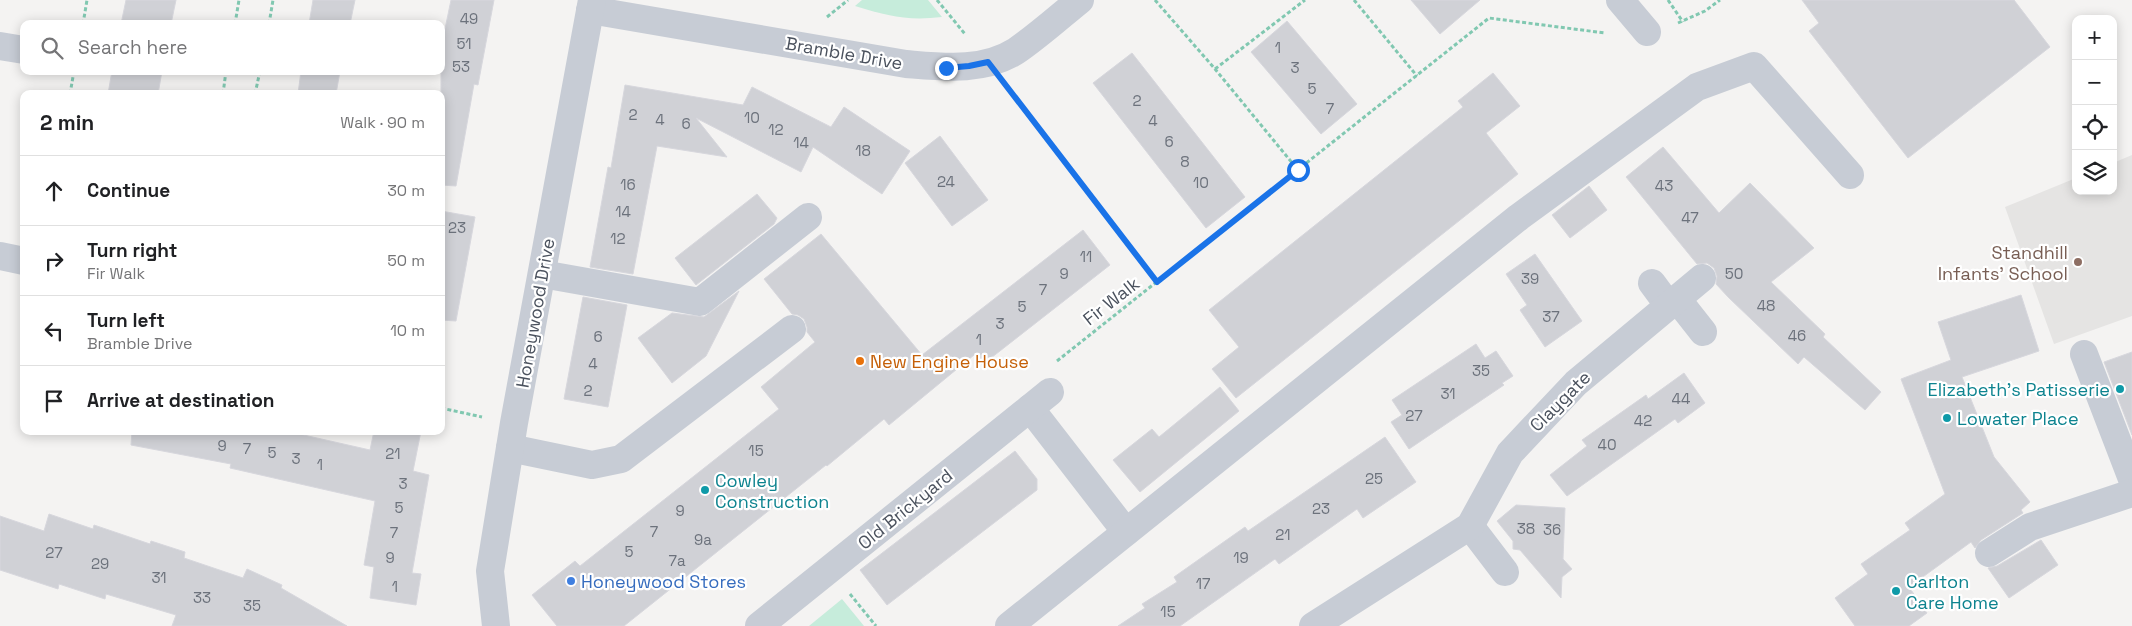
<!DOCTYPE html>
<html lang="en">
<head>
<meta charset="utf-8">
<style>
	:root { --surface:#fff; --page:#f6f6f6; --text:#202124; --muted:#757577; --line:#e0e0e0 }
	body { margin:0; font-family:"Space Grotesk",sans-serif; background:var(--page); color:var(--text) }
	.controls { position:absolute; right:15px; top:15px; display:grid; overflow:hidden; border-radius:10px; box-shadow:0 2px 12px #0003 }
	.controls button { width:45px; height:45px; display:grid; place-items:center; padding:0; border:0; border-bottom:1px solid var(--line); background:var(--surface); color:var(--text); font:25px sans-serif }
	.stop { position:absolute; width:15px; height:15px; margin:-11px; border:4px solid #1a73e8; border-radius:50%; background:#fff }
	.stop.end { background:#1a73e8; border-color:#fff; box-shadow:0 1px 5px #0008 }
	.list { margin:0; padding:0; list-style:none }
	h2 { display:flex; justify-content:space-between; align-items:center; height:65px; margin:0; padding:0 20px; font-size:21px }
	h2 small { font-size:16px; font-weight:400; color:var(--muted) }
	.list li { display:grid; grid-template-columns:32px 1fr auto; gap:15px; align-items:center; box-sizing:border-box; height:70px; padding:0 20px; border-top:1px solid var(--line) }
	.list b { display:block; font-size:19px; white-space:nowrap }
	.list p { margin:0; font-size:16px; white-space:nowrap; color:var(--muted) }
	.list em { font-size:16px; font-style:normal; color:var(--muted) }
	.icon { flex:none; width:28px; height:28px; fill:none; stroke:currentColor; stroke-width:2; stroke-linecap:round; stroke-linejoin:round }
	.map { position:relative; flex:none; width:2132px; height:626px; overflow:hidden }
	.search { position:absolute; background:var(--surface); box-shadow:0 2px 12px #0003; left:20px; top:20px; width:425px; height:55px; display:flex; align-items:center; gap:12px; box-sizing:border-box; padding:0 18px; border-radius:10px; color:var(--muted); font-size:19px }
	.panel { position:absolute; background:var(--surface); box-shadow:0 2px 12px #0003; left:20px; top:90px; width:425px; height:345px; border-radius:10px }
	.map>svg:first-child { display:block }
</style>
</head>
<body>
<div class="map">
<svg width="2132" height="626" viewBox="0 0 2132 626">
	<rect width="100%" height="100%" fill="#f4f3f2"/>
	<polygon fill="#e5e4e3" points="2132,155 2132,316 2054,344 2005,207 2076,178 2076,191 2113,191 2113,163"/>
	<g fill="#c6ecdb">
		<path d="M862,0H928L942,17C907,21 888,16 855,6Z"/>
		<polygon points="842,599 864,626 809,626"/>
	</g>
	<g fill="#d0d1d6" stroke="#d7d7dd">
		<polygon points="126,0 176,0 171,24 121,24"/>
		<polygon points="313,0 355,0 350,24 309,24"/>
		<polygon points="451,0 494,0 478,85 474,84 456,186 441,185 441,48"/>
		<polygon points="1411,0 1480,0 1440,34"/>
		<polygon points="1802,0 2014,0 2050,47 1908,158 1809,31 1819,23"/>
		<polygon points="1287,21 1357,104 1321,134 1251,52"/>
		<polygon points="1132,53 1245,197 1206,228 1093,83"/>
		<polygon points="112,71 162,71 158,94 108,94"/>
		<polygon points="301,71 340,71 336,94 298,94"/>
		<polygon points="1493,73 1520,106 1486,133 1518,174 1236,398 1212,369 1239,347 1209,310 1463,107 1458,101"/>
		<polygon points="625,85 743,105 752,87 831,127 844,107 910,151 882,194 813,147 801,172 696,118 727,157 657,146 633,274 590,267 608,167 611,168"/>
		<polygon points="940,136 988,200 952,226 905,163"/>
		<polygon points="1663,147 1719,213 1750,183 1814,248 1771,282 1825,334 1823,337 1881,392 1865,410 1804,357 1798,364 1729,298 1716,284 1717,276 1714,268 1707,263 1697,264 1626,177"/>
		<polygon points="1589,186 1607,210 1570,238 1552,215"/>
		<polygon points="757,194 777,218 774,224 696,285 675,258"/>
		<polygon points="441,211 475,217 456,321 441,320"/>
		<polygon points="1083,230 1110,265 982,365 974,355 889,425 884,419 827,466 826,465 624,626 557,626 532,595 575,561 580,566 779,409 761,387 815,342 807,332 807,327 804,319 798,315 792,314 764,279 821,234 922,355"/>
		<polygon points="1535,254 1582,321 1545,347 1520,310 1527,305 1506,274"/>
		<polygon points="739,291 706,356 672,383 638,338 672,313 704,317"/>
		<polygon points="2021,295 2039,351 1962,377 1994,457 2030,502 2021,510 2023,513 1981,540 1975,548 1971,542 1909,587 1927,613 1909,626 1855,626 1835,598 1868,574 1861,564 1910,530 1905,523 1945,494 1901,379 1951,360 1938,322"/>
		<polygon points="583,297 627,305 608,407 564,399"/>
		<polygon points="1476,344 1485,358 1496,351 1513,376 1502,383 1504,385 1409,449 1391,422 1402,415 1392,400"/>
		<polygon points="2132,352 2132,435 2104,362"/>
		<polygon points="1684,373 1705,403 1678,423 1675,419 1567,496 1550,475 1587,446 1582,440 1646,395 1648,399"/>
		<polygon points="1220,387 1239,411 1140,492 1113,460 1152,429 1159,437"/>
		<polygon points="132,431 286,431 370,450 374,431 421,431 413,471 429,475 412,573 421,574 416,605 370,598 374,567 364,565 375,501 230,468 231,464 131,445"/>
		<polygon points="1385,437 1416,482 1363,518 1357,509 1279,564 1275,559 1180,626 1118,626 1145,608 1142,604 1177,582 1174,577 1208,553 1245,527 1248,531"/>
		<polygon points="1015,451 1037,479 1037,490 887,605 860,570"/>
		<polygon points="1516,505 1565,508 1563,559 1572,569 1562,577 1561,598 1520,550 1513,549 1513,541 1497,521"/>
		<polygon points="49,514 93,529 94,525 150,544 151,541 185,552 184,558 243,578 247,569 282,585 281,588 347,626 172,626 176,615 106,594 105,599 59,584 58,589 0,570 0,516 44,531"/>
		<polygon points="2041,540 2058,565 2009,598 1988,568 1997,566"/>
	</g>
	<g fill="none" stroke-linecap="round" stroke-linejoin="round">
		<g stroke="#81c8b1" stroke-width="3" stroke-dasharray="4 2.5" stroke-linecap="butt">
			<polyline points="937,0 965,34"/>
			<polyline points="1155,0 1215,69 1298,170"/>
			<polyline points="1354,0 1417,76"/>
			<polyline points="1668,0 1683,22"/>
			<polyline points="827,17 848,0"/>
			<polyline points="1678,23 1705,11 1720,0"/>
			<polyline points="83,24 87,0"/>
			<polyline points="235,24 239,0"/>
			<polyline points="269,24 273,0"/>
			<polyline points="1215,69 1305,0"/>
			<polyline points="1009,90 1157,281"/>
			<polyline points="70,94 74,71"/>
			<polyline points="223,94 226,71"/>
			<polyline points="255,94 260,71"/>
			<polyline points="1057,361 1489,18 1605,33"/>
			<polyline points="441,408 482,417"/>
			<polyline points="850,594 876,626"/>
		</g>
		<g stroke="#c7ccd5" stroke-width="28">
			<polyline points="1620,0 1647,32"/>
			<path d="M590,10L906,64C943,67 983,72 1016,51C1038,36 1059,17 1080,0"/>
			<polyline points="0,46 24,50"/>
			<polyline points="0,256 24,261"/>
			<polyline points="542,274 700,302 808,217"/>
			<polyline points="1652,283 1669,306"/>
			<polyline points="1677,299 1703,332"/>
			<polyline points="2084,354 2132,479"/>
			<polyline points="1030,408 1126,532"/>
			<polyline points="510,448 592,465 621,459 792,329"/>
			<polyline points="1470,526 1505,572"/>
			<polyline points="1989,553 2030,527 2132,493"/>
			<polyline points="496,626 490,571 514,423 592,0"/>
			<polyline points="759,626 1050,392"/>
			<polyline points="1009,626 1519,217 1697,87 1754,66 1850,175"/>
			<polyline points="1313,626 1470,526 1510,453 1576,383 1702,278"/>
		</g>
	</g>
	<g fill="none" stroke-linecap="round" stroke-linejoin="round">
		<polyline stroke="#1a73e8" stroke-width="6" points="946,68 969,66 988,62 1157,282 1298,170"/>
	</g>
	<circle fill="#8d6e63" stroke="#fff" stroke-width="2" cx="2078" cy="262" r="5"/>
	<circle fill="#e8710a" stroke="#fff" stroke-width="2" cx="860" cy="361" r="5"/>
	<g fill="#0f9aa8" stroke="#fff" stroke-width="2">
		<circle cx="2120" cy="389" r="5"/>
		<circle cx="1947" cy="418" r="5"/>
		<circle cx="705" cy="490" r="5"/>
		<circle cx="1896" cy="591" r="5"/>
	</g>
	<circle fill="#3f7fe0" stroke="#fff" stroke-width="2" cx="571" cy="581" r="5"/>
	<g text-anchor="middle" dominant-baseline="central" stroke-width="4.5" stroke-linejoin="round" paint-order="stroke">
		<g font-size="15" fill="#6c727c">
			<text x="469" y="18">49</text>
			<text x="464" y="43">51</text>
			<text x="1278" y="47">1</text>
			<text x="461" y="66">53</text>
			<text x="1295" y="67">3</text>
			<text x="1312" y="88">5</text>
			<text x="1137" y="100">2</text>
			<text x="1330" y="108">7</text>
			<text x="633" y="114">2</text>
			<text x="752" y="117">10</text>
			<text x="660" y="119">4</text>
			<text x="1153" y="120">4</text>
			<text x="686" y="123">6</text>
			<text x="776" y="129">12</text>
			<text x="1169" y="141">6</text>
			<text x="801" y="142">14</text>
			<text x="863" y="150">18</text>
			<text x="1185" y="161">8</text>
			<text x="946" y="181">24</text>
			<text x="1201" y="182">10</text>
			<text x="628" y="184">16</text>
			<text x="1664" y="185">43</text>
			<text x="623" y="211">14</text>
			<text x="1690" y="217">47</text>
			<text x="457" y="227">23</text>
			<text x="618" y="238">12</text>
			<text x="1086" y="256">11</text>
			<text x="1064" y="273">9</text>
			<text x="1734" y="273">50</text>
			<text x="1530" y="278">39</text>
			<text x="1043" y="289">7</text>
			<text x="1766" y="305">48</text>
			<text x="1022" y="306">5</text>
			<text x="1551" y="316">37</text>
			<text x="1000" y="323">3</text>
			<text x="1797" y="335">46</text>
			<text x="598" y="336">6</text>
			<text x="979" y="339">1</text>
			<text x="593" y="363">4</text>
			<text x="1481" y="370">35</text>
			<text x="588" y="390">2</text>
			<text x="1448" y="393">31</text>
			<text x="1681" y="398">44</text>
			<text x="1414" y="415">27</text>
			<text x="1643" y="420">42</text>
			<text x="1607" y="444">40</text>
			<text x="222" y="445">9</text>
			<text x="247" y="448">7</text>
			<text x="756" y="450">15</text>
			<text x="272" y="452">5</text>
			<text x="393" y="453">21</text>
			<text x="296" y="458">3</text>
			<text x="320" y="464">1</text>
			<text x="1374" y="478">25</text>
			<text x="403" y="483">3</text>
			<text x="399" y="507">5</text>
			<text x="1321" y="508">23</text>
			<text x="680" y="510">9</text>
			<text x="1526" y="528">38</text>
			<text x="1552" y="529">36</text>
			<text x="654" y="531">7</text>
			<text x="394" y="532">7</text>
			<text x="1283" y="534">21</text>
			<text x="703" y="539">9a</text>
			<text x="629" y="551">5</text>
			<text x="54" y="552">27</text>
			<text x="390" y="557">9</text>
			<text x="1241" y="557">19</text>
			<text x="677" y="560">7a</text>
			<text x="100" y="563">29</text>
			<text x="159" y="577">31</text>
			<text x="1203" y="583">17</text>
			<text x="395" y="586">1</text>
			<text x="202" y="597">33</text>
			<text x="252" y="605">35</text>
			<text x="1168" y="611">15</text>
		</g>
		<g font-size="18" fill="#4b525e" stroke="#fff">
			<text transform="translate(844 53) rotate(10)">Bramble Drive</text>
			<text transform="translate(1111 301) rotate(-38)">Fir Walk</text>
			<text transform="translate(535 313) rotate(-80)">Honeywood Drive</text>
			<text transform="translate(1560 401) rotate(-45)">Claygate</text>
			<text transform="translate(905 509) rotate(-39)">Old Brickyard</text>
		</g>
		<g font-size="18" fill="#785e54" stroke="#fff" text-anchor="end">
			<text x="2068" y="252">Standhill<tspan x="2068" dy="21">Infants' School</tspan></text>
		</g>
		<g font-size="18" fill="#c56008" stroke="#fff" text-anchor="start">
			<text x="870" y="361">New Engine House</text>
		</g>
		<g font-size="18" fill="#0d838f" stroke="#fff" text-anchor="start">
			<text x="2110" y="389" text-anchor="end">Elizabeth's Patisserie</text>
			<text x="1957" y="418">Lowater Place</text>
			<text x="715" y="480">Cowley<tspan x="715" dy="21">Construction</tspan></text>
			<text x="1906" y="581">Carlton<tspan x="1906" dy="21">Care Home</tspan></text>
		</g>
		<g font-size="18" fill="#366cbe" stroke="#fff" text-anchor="start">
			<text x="581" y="581">Honeywood Stores</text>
		</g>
	</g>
</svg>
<div class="controls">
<button>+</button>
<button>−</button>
<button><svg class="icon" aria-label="locate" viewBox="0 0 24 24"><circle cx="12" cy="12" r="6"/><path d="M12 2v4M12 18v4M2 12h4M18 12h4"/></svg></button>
<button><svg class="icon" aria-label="layers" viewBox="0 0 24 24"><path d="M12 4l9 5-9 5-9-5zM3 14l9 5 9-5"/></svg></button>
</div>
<div class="stop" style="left:1298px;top:170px"></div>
<div class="stop end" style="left:946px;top:68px"></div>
<div class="search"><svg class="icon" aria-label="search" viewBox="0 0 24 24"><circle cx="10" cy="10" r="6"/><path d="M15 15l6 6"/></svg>Search here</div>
<section class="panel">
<h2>2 min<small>Walk · 90 m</small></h2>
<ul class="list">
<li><svg class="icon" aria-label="ahead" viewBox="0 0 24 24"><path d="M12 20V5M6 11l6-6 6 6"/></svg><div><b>Continue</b></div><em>30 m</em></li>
<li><svg class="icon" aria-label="right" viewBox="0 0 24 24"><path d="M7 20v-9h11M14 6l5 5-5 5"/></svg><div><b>Turn right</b><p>Fir Walk</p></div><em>50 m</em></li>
<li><svg class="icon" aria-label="left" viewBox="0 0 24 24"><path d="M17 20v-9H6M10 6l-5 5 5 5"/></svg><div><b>Turn left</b><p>Bramble Drive</p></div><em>10 m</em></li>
<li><svg class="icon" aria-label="arrive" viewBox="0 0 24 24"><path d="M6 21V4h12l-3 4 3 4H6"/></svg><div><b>Arrive at destination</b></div></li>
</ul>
</section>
</div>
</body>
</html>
